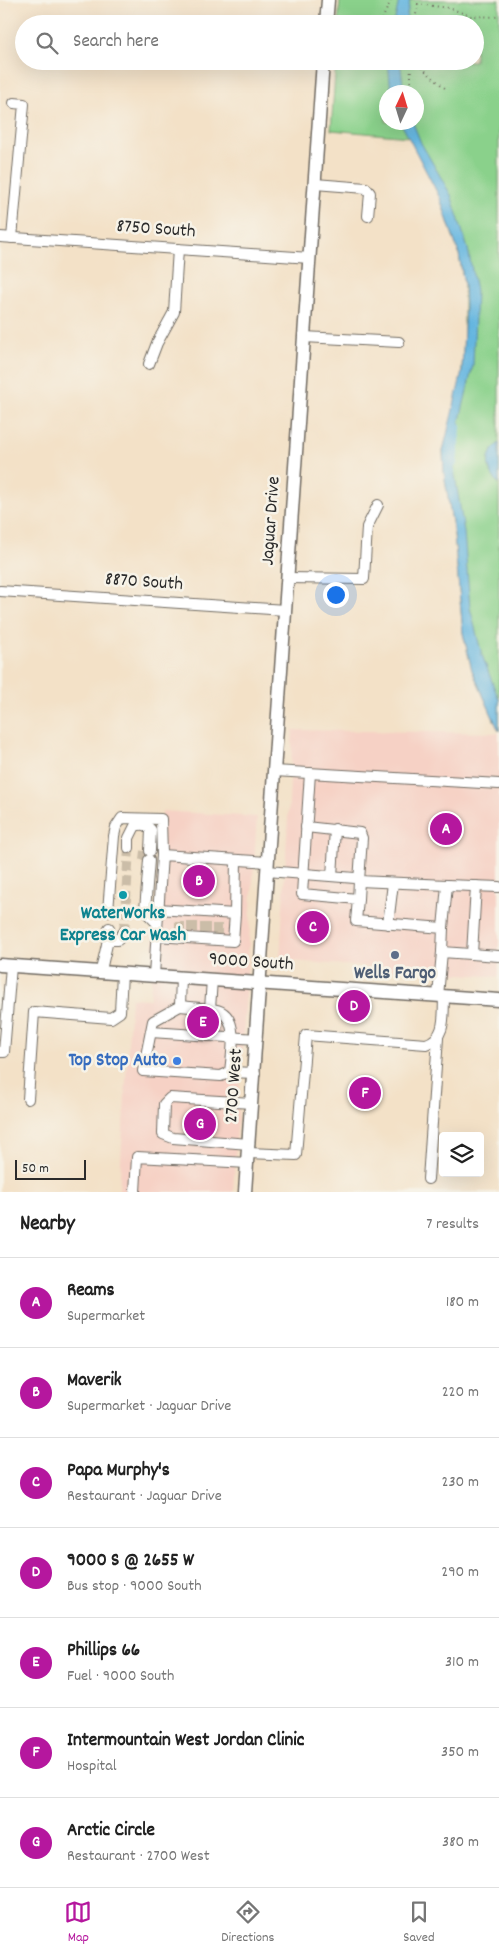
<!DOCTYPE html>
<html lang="en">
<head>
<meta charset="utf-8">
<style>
	:root { --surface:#fff; --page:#f2f2f2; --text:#222; --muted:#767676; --line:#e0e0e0; --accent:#b5179e }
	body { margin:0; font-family:Dekko,sans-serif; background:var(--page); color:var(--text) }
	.controls { position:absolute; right:15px; bottom:15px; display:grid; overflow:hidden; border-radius:5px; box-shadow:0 5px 20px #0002 }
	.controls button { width:45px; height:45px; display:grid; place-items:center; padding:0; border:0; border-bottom:1px solid var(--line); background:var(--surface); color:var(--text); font:25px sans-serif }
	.compass { position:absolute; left:379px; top:85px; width:45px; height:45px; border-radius:50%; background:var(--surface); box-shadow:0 5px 20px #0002; rotate:4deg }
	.scale { position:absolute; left:15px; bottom:12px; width:71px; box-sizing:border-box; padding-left:5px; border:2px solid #2b2b2b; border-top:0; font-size:14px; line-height:18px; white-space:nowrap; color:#2b2b2b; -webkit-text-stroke:4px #f7f3e8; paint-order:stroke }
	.you { position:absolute; left:335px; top:594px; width:18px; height:18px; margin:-12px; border:4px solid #fff; border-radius:50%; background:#1a73e8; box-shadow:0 0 0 8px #1a73e833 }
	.badge { display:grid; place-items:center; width:32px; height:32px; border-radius:50%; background:var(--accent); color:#fff; font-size:16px; font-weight:700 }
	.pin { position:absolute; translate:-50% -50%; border:2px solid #fff; box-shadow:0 1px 5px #0006 }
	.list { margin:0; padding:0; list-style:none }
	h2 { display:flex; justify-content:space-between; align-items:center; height:65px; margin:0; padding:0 20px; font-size:21px }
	h2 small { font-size:16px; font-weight:400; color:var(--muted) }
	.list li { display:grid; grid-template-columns:32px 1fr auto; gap:15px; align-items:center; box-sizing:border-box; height:90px; padding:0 20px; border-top:1px solid var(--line) }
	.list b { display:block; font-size:19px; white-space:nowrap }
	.list p { margin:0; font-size:16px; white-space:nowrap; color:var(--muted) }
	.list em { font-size:16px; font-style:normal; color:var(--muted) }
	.icon { flex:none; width:28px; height:28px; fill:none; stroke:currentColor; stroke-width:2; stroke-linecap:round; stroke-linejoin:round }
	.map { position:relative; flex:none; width:499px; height:1192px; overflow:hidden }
	.search { position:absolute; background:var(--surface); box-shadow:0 5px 20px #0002; left:15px; right:15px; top:15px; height:55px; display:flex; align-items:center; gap:12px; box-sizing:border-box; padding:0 18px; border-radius:28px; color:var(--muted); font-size:19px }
	.sheet { height:695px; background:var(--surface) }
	nav { display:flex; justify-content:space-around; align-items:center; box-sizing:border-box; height:70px; border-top:1px solid var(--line); background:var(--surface); font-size:14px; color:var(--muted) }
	nav a { display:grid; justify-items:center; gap:2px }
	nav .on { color:var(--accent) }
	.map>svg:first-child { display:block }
</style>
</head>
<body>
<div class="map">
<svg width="499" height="1192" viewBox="0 0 499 1192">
	<rect width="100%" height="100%" fill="#f7f3e8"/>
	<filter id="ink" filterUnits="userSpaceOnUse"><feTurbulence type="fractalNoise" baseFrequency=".02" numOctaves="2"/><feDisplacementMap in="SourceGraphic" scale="10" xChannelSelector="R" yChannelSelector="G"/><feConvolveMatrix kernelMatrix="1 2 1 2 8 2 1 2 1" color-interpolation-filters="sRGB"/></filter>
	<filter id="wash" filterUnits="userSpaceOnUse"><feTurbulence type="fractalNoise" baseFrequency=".0096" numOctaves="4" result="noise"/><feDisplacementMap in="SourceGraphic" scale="20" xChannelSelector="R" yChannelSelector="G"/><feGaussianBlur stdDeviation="1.12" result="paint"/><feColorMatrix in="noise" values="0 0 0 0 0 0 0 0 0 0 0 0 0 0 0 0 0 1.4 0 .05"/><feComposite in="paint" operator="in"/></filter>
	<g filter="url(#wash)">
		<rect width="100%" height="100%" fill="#f3e1c7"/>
		<g fill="#f6d1c5">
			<polygon points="293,730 499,733 499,977 280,960"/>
			<polygon points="162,811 257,817 233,1192 119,1192 131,998 150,999"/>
		</g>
		<path fill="#8ad18b" stroke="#5a7e5b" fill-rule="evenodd" d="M340,0H499V731L472,670L463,633L454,534L444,473L443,451L461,382L464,340V284L459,254L440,198L409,137L331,130L336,61H475V24H338ZM386,92H416V122H386Z"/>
		<g fill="#65b6e0" stroke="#487086">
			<polygon points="399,0 410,0 405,24 394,24"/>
			<polygon points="388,61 400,61 404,92 391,92"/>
			<polygon points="401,123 413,123 421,143 451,195 468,249 476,291 473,365 455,441 454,469 464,532 470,608 482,655 499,700 499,731 472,670 463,633 454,534 444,473 443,451 462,372 465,306 464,284 459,254 440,198"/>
			<path d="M499,443V484C486,470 484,456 499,443Z"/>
		</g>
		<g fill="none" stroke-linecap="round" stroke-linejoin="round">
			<polyline stroke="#65b6e0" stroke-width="10" points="452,463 456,427"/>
		</g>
	</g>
	<g filter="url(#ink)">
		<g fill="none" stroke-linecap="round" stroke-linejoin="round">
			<g stroke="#cbbda8" stroke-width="10" stroke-dasharray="10 5" stroke-linecap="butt">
				<polyline points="144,860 145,851"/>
				<polyline points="124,932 129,848"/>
				<polyline points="180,932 180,921"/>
				<polyline points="192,932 192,922"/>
				<polyline points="205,933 205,922"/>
				<polyline points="217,934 217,923"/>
			</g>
			<g stroke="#716b62" stroke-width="12">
				<g id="minor">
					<polyline points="315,184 366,188 370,193 368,216"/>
					<polyline points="0,237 310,258"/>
					<polyline points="12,238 24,104 14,103"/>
					<polyline points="304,337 399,342"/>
					<polyline points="149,364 157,343 174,312 178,249"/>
					<polyline points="287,578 364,579 367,527 378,505"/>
					<polyline points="0,591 285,610"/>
					<polyline points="274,771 499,784"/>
					<polyline points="310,773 302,894 358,899 356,921 443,928 442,952"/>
					<polyline points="306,827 360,833 362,838 359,881 447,885"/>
					<path d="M129,848V838L135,826C142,824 146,824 151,830L150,851"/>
					<polyline points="149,860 145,910 148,914 157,923"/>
					<polyline points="267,871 355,878 359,881 358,899"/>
					<polyline points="332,876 335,829"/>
					<polyline points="108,911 114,836 116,827 122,818 161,819 162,855"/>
					<polyline points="235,914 236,860"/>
					<polyline points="388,924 393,883"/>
					<polyline points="443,928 447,885 499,887"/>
					<polyline points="156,936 233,941 235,914 158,909"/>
					<polyline points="108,940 118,940 124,932"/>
					<polyline points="472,954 476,886"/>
					<path d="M101,972C103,957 109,943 109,928"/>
					<polyline points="154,975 162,855 268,862"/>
					<polyline points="181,977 180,1006 153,1021 143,1071 221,1076 230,1072 255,1073"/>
					<polyline points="438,996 442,952 499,956"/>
					<polyline points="180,1006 210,1009 212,979"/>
					<path d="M210,1009C241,1010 232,1050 230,1072"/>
					<polyline points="151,1032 257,1039"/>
					<polyline points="0,1052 4,1052 11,966"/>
					<polyline points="28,1099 34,1012 111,1018 120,1012 122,973"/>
					<polyline points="249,1144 173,1138 163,1134 164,1104 170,1098 252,1103"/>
					<path d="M248,1153L296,1155L306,1035L426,1044C447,1038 443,1014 444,996"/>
					<polyline points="428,1179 438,1038"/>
					<polyline points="135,1192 137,1157 248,1163"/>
				</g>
			</g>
			<g stroke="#716b62" stroke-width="15">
				<g id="major">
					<polyline points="326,24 328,0"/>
					<polyline points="0,965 499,1000"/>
					<polyline points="245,1192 323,61"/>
				</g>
			</g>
			<g stroke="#716b62" stroke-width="2" stroke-dasharray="1 4" stroke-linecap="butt">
				<polyline points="417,4 449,8 471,16 499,17"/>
				<polyline points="380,24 391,0"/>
				<polyline points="414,24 419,0"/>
				<polyline points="410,61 412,92"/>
				<polyline points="414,61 446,89"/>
			</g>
			<use href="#minor" stroke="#fff" stroke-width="10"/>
			<use href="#major" stroke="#fff" stroke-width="12"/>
		</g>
	</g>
	<circle fill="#0f9aa8" stroke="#f7f3e8" stroke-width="2" cx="123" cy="895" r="5"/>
	<circle fill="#5c6f8a" stroke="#f7f3e8" stroke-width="2" cx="395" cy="955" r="5"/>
	<circle fill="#3f7fe0" stroke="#f7f3e8" stroke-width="2" cx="177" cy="1061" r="5"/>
	<g text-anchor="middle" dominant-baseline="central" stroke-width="5" stroke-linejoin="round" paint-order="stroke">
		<g font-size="19" fill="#2b2b2b" stroke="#f7f3e8">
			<text transform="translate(156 230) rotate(4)">8750 South</text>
			<text transform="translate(272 521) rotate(-86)">Jaguar Drive</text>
			<text transform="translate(144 583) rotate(4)">8870 South</text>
			<text transform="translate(251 963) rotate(4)">9000 South</text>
			<text transform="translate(235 1086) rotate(-86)">2700 West</text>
		</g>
		<g font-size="19" font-weight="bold" fill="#0d838f" stroke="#f7f3e8">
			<text x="123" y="914">WaterWorks<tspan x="123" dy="22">Express Car Wash</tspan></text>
		</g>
		<g font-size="19" font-weight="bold" fill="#4e5e75" stroke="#f7f3e8">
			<text x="395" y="974">Wells Fargo</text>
		</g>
		<g font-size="19" font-weight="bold" fill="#366cbe" stroke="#f7f3e8" text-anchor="end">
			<text x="167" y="1061">Top Stop Auto</text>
		</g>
	</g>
</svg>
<div class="controls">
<button><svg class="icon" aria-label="layers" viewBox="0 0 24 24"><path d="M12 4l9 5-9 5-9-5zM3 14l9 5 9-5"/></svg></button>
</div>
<svg class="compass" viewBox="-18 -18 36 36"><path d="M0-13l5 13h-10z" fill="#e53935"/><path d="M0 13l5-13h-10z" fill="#767676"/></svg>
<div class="scale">50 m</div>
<div class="you"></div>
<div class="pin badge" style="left:446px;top:829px">A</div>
<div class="pin badge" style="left:199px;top:881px">B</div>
<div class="pin badge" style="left:313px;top:927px">C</div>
<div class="pin badge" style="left:354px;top:1006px">D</div>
<div class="pin badge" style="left:203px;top:1022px">E</div>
<div class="pin badge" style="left:365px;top:1093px">F</div>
<div class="pin badge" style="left:200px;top:1124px">G</div>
<div class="search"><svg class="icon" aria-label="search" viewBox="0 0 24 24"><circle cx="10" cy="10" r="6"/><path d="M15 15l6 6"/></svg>Search here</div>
</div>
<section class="sheet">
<h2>Nearby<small>7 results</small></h2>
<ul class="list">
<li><span class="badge">A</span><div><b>Reams</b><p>Supermarket</p></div><em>180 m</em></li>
<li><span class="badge">B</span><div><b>Maverik</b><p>Supermarket · Jaguar Drive</p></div><em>220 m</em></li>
<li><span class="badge">C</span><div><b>Papa Murphy's</b><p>Restaurant · Jaguar Drive</p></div><em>230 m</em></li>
<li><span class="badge">D</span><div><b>9000 S @ 2655 W</b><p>Bus stop · 9000 South</p></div><em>290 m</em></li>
<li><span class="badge">E</span><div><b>Phillips 66</b><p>Fuel · 9000 South</p></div><em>310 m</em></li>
<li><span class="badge">F</span><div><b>Intermountain West Jordan Clinic</b><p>Hospital</p></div><em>350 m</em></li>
<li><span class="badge">G</span><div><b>Arctic Circle</b><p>Restaurant · 2700 West</p></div><em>380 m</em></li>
</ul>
</section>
<nav>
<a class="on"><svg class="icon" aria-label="map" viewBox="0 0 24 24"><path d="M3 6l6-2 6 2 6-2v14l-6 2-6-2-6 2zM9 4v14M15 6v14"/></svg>Map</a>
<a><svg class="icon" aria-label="directions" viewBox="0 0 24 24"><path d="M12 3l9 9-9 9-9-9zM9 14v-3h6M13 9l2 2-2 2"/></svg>Directions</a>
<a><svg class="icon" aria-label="saved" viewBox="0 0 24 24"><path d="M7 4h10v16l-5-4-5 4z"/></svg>Saved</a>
</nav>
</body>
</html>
